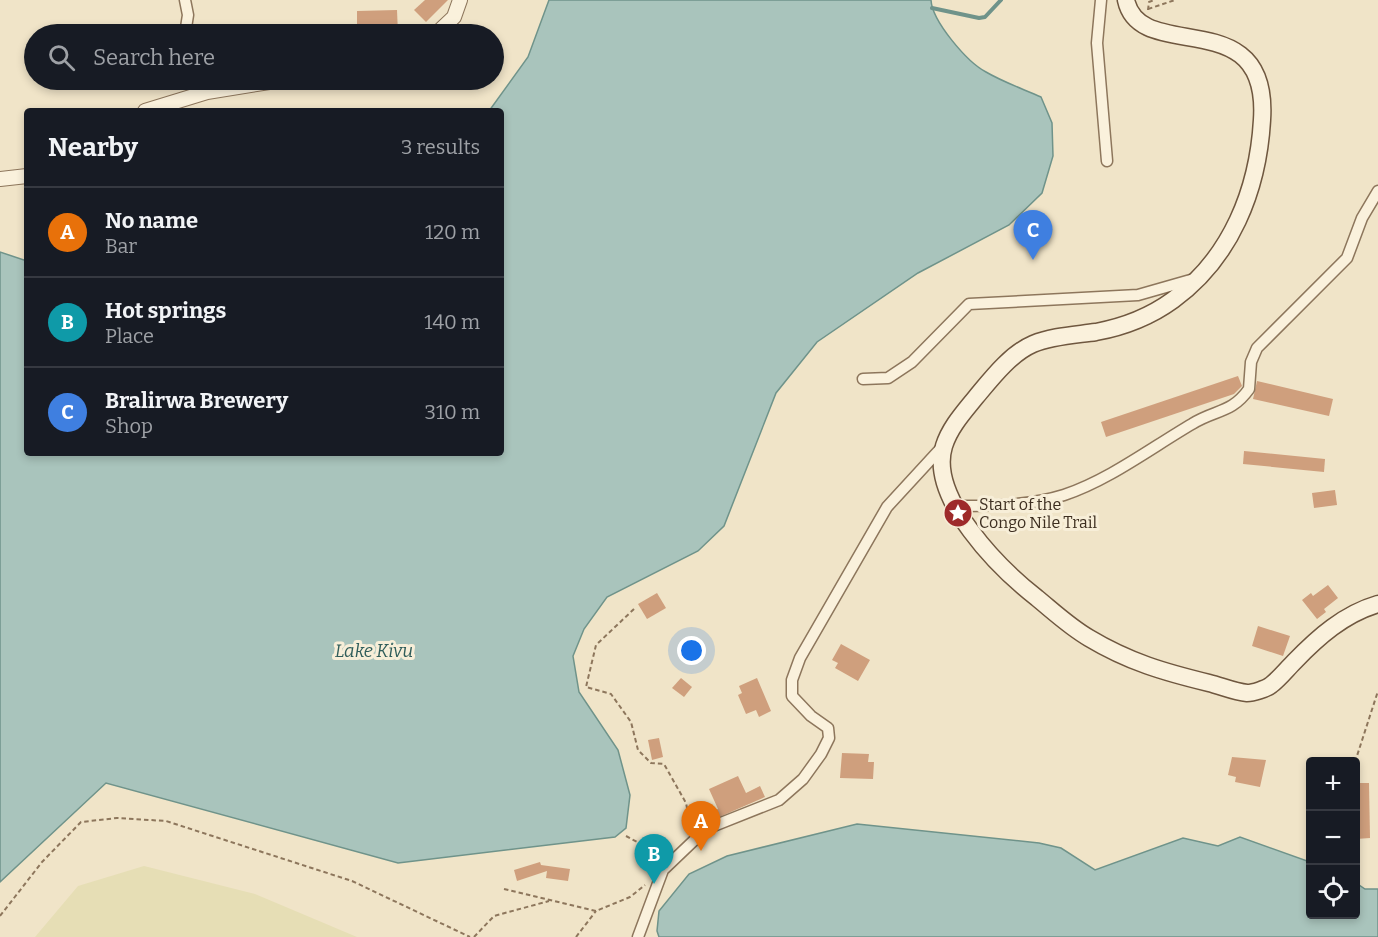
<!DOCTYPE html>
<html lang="en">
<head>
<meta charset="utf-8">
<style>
	:root { --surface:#171b24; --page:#242831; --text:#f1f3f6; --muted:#9ea1a6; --line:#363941; --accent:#cc999b }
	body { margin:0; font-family:Bitter,serif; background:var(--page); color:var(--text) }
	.controls { position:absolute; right:18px; bottom:18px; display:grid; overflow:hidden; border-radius:6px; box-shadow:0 3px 9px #0003 }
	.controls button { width:54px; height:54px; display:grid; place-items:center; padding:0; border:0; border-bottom:2px solid var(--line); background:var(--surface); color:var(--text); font:30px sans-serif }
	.you { position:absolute; left:692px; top:651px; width:21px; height:21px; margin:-15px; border:4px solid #fff; border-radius:50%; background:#1a73e8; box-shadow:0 0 0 9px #1a73e833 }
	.badge { display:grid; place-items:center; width:39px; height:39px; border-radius:50%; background:var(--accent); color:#fff; font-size:20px; font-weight:700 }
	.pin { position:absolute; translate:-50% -50px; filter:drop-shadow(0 2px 3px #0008) }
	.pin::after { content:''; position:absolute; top:32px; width:21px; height:18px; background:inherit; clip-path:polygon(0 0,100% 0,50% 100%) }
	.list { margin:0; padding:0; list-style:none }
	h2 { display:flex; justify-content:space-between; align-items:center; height:78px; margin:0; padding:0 24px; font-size:26px }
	h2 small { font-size:20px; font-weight:400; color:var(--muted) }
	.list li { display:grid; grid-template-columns:39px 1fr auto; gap:18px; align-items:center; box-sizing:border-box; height:90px; padding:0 24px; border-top:2px solid var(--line) }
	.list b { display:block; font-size:22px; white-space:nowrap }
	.list p { margin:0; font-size:20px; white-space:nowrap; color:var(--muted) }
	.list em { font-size:20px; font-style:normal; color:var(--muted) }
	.icon { flex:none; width:33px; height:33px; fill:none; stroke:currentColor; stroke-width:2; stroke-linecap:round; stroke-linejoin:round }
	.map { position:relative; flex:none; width:1378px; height:937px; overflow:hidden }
	.search { position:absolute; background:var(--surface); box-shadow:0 3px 9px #0003; left:24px; top:24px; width:480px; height:66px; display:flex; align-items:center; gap:15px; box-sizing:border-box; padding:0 21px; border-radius:33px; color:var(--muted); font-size:22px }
	.panel { position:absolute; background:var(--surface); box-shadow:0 3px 9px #0003; left:24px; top:108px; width:480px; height:348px; border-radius:6px }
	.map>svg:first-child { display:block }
</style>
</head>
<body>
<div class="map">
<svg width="1378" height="937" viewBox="0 0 1378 937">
	<rect width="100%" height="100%" fill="#f0e4c8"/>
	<polygon fill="#e6deb5" points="144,866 255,894 357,937 35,937 78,886"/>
	<g fill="#a9c4bc" stroke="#6f938a" stroke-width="1.5">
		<path d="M549,0H931C932,21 967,62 986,72C1003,82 1023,89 1041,97L1052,123L1053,156L1042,193L1009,225L918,273L817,342L776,393L724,526L698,551L607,597L584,629L573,656L579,692L618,750L630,795L626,828L615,837L398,863L106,783L0,882V252L27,261V453H501V111H489L528,57Z"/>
		<polygon points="857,824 1039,843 1061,848 1095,870 1183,838 1218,846 1240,837 1310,862 1310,914 1356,914 1356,883 1365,889 1378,889 1378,937 659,937 657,931 659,911 689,874 727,856"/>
	</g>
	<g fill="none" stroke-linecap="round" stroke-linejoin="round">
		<polyline stroke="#6f938a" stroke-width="4" points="932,8 979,18 985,17 1001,0"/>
	</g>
	<g fill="#cf9f7d">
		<polygon points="425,0 448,0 426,22 414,10"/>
		<polygon points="397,10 398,34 357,34 357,11"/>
		<polygon points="1238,376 1242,386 1234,394 1106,437 1101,422"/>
		<polygon points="1257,381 1333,399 1329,416 1253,399"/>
		<polygon points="1244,451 1325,459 1324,472 1243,464"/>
		<polygon points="1335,490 1337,505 1314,508 1312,493"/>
		<polygon points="1328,585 1338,598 1324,609 1326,612 1317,619 1302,600 1311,593 1313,596"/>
		<polygon points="657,593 666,608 647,619 638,604"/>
		<polygon points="1258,626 1290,636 1283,656 1252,646"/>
		<polygon points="841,644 870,660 858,681 835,668 838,663 832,660"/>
		<polygon points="681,678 692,687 684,697 672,688"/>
		<polygon points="757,678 771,711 759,717 756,710 746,714 738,695 742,693 739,686"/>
		<polygon points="659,738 663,757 652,760 648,740"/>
		<polygon points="842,753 869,754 868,762 874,762 873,779 840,778"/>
		<polygon points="1232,757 1266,760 1260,787 1235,782 1236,777 1228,775"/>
		<polygon points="738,776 746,793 760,786 765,797 694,828 690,819 718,809 709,789"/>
		<polygon points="1356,783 1369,783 1370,838 1356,839"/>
		<polygon points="666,843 672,851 660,863 653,853"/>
		<polygon points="540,862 541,865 570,869 568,881 546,878 547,871 517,881 514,870"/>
	</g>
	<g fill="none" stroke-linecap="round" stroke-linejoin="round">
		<g stroke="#8d765c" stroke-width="13">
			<g id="minor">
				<polyline points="185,0 188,15 185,34"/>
				<polyline points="1101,0 1097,43 1107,161"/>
				<polyline points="194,80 197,95"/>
				<polyline points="863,379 888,378 912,362 969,304 1138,295 1194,279"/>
				<path d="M955,506C992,506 1029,506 1064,495C1109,480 1151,448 1192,424C1216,409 1231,414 1249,389L1251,362L1257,348L1347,258L1362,218L1378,191"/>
				<polyline points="638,937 663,870 706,829 779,800 803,779 821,754 829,738 828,728 811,716 792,696 792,680 800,658 887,507 944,445"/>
			</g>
		</g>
		<g stroke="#8d765c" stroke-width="16">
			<g id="tertiary">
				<polyline points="436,34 454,17 460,0"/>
				<polyline points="145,111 207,92 282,80"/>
				<polyline points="0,179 27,176"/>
			</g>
		</g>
		<g stroke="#6f573f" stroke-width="19">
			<path id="secondary" d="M1126,0C1140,66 1270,0 1262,120C1258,190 1231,258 1173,300C1151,316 1123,327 1096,332C1075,335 1052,336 1033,344C1010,354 991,379 976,397C964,412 950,427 944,446C928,498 1000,569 1037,598C1054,612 1070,627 1089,638C1129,662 1164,672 1209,683C1221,686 1235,692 1247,693C1253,693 1266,689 1271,685C1279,679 1287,669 1294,662C1318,637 1344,614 1378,604"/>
		</g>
		<g stroke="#8d765c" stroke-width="2" stroke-dasharray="4.5 3" stroke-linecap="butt">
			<polyline points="1148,9 1175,0"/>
			<polyline points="1148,10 1149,2 1154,0"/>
			<polyline points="634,609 596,645 586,687 611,694 631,722 638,750 651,763 664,764 686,803 691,828"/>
			<polyline points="1355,762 1378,691"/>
			<polyline points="626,836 637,842"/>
			<polyline points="504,889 596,911 630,897 645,885"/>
			<polyline points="0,916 42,862 81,822 117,818 166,821 352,881 470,937"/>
			<polyline points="474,937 494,916 549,901"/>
			<polyline points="576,937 596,911"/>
		</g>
		<use href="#minor" stroke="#faf1dc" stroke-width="10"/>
		<use href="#tertiary" stroke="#faf1dc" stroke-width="14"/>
		<use href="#secondary" stroke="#faf1dc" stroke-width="16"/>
	</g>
	<defs>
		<g id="sight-disc" transform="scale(1.5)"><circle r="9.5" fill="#9e2a2b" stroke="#f7eed8"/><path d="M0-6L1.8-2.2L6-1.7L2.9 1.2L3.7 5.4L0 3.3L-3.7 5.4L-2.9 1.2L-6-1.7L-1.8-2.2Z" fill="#fff"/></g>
	</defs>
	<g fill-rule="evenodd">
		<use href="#sight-disc" x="958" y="513"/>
	</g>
	<g text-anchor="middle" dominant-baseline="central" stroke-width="6" stroke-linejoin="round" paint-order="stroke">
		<g font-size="16" fill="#3d2e20" stroke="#f7eed8" text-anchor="start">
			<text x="979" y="504">Start of the<tspan x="979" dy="18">Congo Nile Trail</tspan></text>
		</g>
		<g font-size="18" font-style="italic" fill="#2f5d5a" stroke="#f7eed8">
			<text x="374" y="651">Lake Kivu</text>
		</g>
	</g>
</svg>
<div class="controls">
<button>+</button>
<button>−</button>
<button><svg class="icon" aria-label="locate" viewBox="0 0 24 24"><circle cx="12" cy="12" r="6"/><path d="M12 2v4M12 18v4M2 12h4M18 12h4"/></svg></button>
</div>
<div class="you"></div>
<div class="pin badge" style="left:701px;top:851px;background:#e8710a">A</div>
<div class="pin badge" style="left:654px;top:884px;background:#0f9aa8">B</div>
<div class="pin badge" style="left:1033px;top:260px;background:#3f7fe0">C</div>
<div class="search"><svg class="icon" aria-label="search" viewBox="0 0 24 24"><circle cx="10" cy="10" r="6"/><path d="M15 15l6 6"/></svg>Search here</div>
<section class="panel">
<h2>Nearby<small>3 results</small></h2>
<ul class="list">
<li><span class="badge" style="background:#e8710a">A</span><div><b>No name</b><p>Bar</p></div><em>120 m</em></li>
<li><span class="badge" style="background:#0f9aa8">B</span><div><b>Hot springs</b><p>Place</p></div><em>140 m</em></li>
<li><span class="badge" style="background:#3f7fe0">C</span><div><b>Bralirwa Brewery</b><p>Shop</p></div><em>310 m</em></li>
</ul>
</section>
</div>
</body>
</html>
